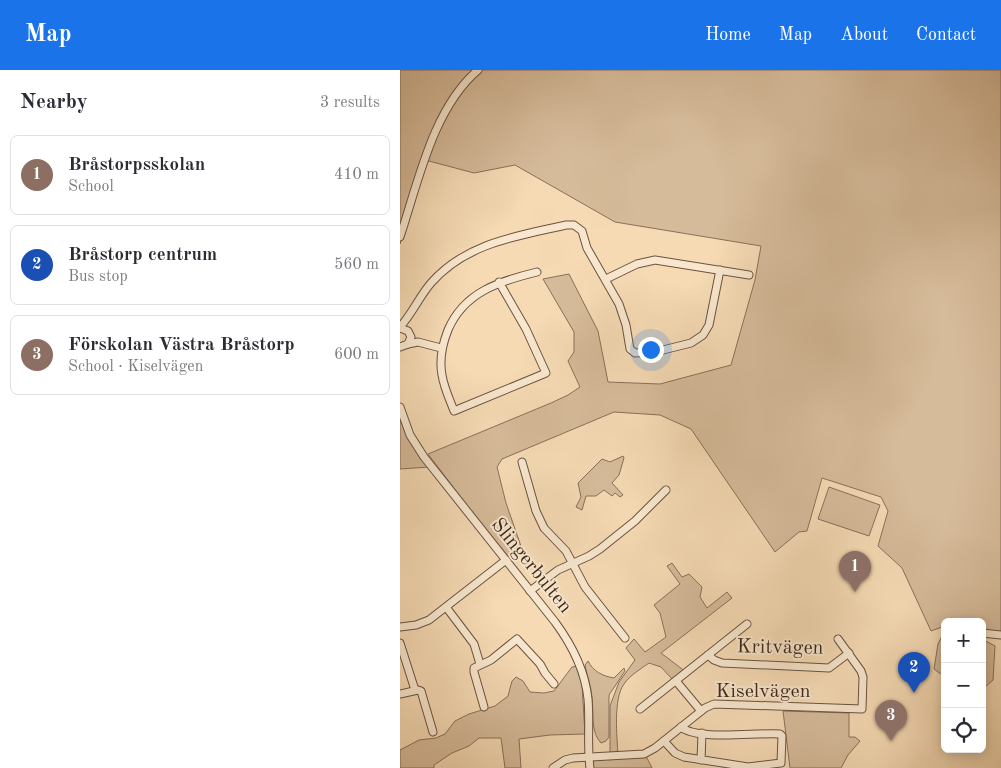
<!DOCTYPE html>
<html lang="en">
<head>
<meta charset="utf-8">
<style>
	:root { --surface:#fff; --page:#f2f2f3; --text:#2b2b33; --muted:#7c7c81; --line:#e1e1e2; --accent:#1a73e8 }
	body { margin:0; font-family:"Old Standard TT",serif; background:var(--page); color:var(--text) }
	.controls { position:absolute; right:15px; bottom:15px; display:grid; overflow:hidden; border-radius:8px; box-shadow:0 2px 12px #0003 }
	.controls button { width:45px; height:45px; display:grid; place-items:center; padding:0; border:0; border-bottom:1px solid var(--line); background:var(--surface); color:var(--text); font:25px sans-serif }
	.you { position:absolute; left:250px; top:279px; width:18px; height:18px; margin:-12px; border:4px solid #fff; border-radius:50%; background:#1a73e8; box-shadow:0 0 0 8px #1a73e833 }
	.badge { display:grid; place-items:center; width:32px; height:32px; border-radius:50%; background:var(--accent); color:#fff; font-size:16px; font-weight:700 }
	.pin { position:absolute; translate:-50% -41px; filter:drop-shadow(0 1px 2px #0008) }
	.pin::after { content:''; position:absolute; top:26px; width:18px; height:15px; background:inherit; clip-path:polygon(0 0,100% 0,50% 100%) }
	.list { margin:0; padding:0; list-style:none }
	h2 { display:flex; justify-content:space-between; align-items:center; height:65px; margin:0; padding:0 20px; font-size:21px }
	h2 small { font-size:16px; font-weight:400; color:var(--muted) }
	.list li { display:grid; grid-template-columns:32px 1fr auto; gap:15px; align-items:center; box-sizing:border-box; height:80px; margin:0 10px 10px; padding:0 10px; border:1px solid var(--line); border-radius:8px }
	.list b { display:block; font-size:19px; white-space:nowrap }
	.list p { margin:0; font-size:16px; white-space:nowrap; color:var(--muted) }
	.list em { font-size:16px; font-style:normal; color:var(--muted) }
	.icon { flex:none; width:28px; height:28px; fill:none; stroke:currentColor; stroke-width:2; stroke-linecap:round; stroke-linejoin:round }
	.map { position:relative; flex:none; width:601px; height:698px; overflow:hidden }
	header { display:flex; align-items:center; gap:30px; box-sizing:border-box; height:70px; padding:0 25px; background:var(--accent); color:#fff }
	header strong { font-size:24px }
	nav { display:flex; gap:28px; margin-inline-start:auto; font-size:18px }
	main { display:flex }
	aside { flex:1; background:var(--surface) }
	.map>svg:first-child { display:block }
</style>
</head>
<body>
<header>
<strong>Map</strong>
<nav><a>Home</a><a>Map</a><a>About</a><a>Contact</a></nav>
</header>
<main>
<aside>
<h2>Nearby<small>3 results</small></h2>
<ul class="list">
<li><span class="badge" style="background:#8d6e63">1</span><div><b>Bråstorpsskolan</b><p>School</p></div><em>410 m</em></li>
<li><span class="badge" style="background:#1a4fb4">2</span><div><b>Bråstorp centrum</b><p>Bus stop</p></div><em>560 m</em></li>
<li><span class="badge" style="background:#8d6e63">3</span><div><b>Förskolan Västra Bråstorp</b><p>School · Kiselvägen</p></div><em>600 m</em></li>
</ul>
</aside>
<div class="map">
<svg width="601" height="698" viewBox="0 0 601 698">
	<rect width="100%" height="100%" fill="#f5dab4"/>
	<filter id="stains"><feTurbulence type="fractalNoise" baseFrequency=".004" numOctaves="4"/><feColorMatrix values="0 0 0 0 .2 0 0 0 0 .09 0 0 0 0 .02 0 0 0 .5 -.17"/></filter>
	<radialGradient id="worn" r=".72"><stop offset=".6" stop-color="#630" stop-opacity="0"/><stop offset="1" stop-color="#630" stop-opacity=".3"/></radialGradient>
	<g fill="#d6bb9a" stroke="#89705a">
		<polygon points="0,0 601,0 601,564 582,561 582,552 545,552 545,556 531,561 502,498 478,476 488,441 481,427 422,408 407,461 399,462 375,482 291,359 260,345 214,342 102,389 97,397 106,433 123,482 108,489 28,384 151,333 168,325 180,317 168,291 174,282 174,262 143,209 169,204 198,261 208,312 260,314 331,295 355,210 361,176 215,152 115,95 74,103 25,90 0,174"/>
		<polygon points="0,351 30,397 0,399"/>
		<polygon points="223,386 224,388 219,405 212,413 223,425 220,427 215,423 212,426 204,420 196,426 186,426 182,440 176,437 181,427 178,413 202,389 210,392"/>
		<polygon points="429,417 480,435 469,466 418,449"/>
		<path d="M272,493L282,507L289,504L302,517L300,527L307,538L327,522L332,528L261,583L286,602L272,609L261,597L249,593C241,599 230,605 224,614C213,629 217,667 218,685L245,684L252,698H191L189,687L210,685V636L219,612L235,590L226,578L234,569L245,582L266,567L260,543L254,535L280,514L267,496Z"/>
		<polygon points="543,564 545,564 545,607 534,599 538,574"/>
		<polygon points="582,569 595,576 593,610 584,618 582,617"/>
		<path d="M188,591C193,601 202,606 214,608L224,598L225,601L209,625V667L206,671L201,673C190,661 194,642 192,627C191,616 187,606 185,595Z"/>
		<polygon points="178,596 182,615 185,664 150,665 119,669 121,698 105,698 101,668 79,668 69,676 52,683 34,695 34,698 0,698 0,680 19,670 36,668 45,664 55,651 69,644 95,636 108,626 112,611 116,607 123,611 130,622 144,623 154,621 172,597"/>
		<polygon points="383,641 449,643 449,667 455,667 460,671 448,685 441,698 390,698"/>
	</g>
	<g fill="none" stroke-linecap="round" stroke-linejoin="round">
		<g stroke="#6a5340" stroke-width="9">
			<g id="minor">
				<path d="M0,167C18,113 33,38 78,0"/>
				<polyline points="206,209 237,194 255,190 349,205"/>
				<path d="M99,212L126,259L146,303L54,341C50,330 44,318 42,305C39,289 42,275 48,260C64,222 100,211 137,202"/>
				<path d="M0,257C12,244 19,227 31,213C66,173 117,166 166,155H174L182,161L187,178L219,234L226,255L230,279L235,283L255,282L291,273L303,265L309,255L320,200"/>
				<polyline points="0,258 8,261 11,267 8,274 0,277"/>
				<polyline points="8,274 18,272 41,278"/>
				<path d="M0,337L10,365L24,387L155,552C172,575 185,600 188,629C190,652 187,675 190,698"/>
				<polyline points="122,392 136,441 144,458 166,481 185,517 225,568"/>
				<polyline points="130,521 158,500 189,486 200,479 235,451 266,420"/>
				<polyline points="46,537 74,574 80,594"/>
				<polyline points="0,557 16,555 29,550 106,490"/>
				<polyline points="582,563 601,565"/>
				<polyline points="0,573 15,620"/>
				<polyline points="308,585 314,590 322,593 429,598 449,583"/>
				<polyline points="276,611 301,641"/>
				<polyline points="0,624 18,620 21,621 33,662"/>
				<polyline points="84,637 74,602 74,598 91,590 117,569 140,594 145,603 154,614"/>
				<polyline points="240,639 347,554"/>
				<path d="M264,671L275,683L284,687L348,697L381,693L382,666L380,664C357,662 298,671 281,657"/>
				<polyline points="301,690 302,663"/>
				<polyline points="153,698 165,690 173,688 244,684 255,678 305,638 314,634 462,639 463,607 461,601 438,569"/>
			</g>
		</g>
		<use href="#minor" stroke="#f8e7ce" stroke-width="7"/>
	</g>
	<g text-anchor="middle" dominant-baseline="central" stroke-width="4" stroke-linejoin="round" paint-order="stroke">
		<g font-size="20" fill="#3c2619" stroke="#f8e7ce">
			<text transform="translate(131 496) rotate(51)">Slingerbulten</text>
			<text transform="translate(380 578) rotate(1)">Kritvägen</text>
			<text x="363" y="622">Kiselvägen</text>
		</g>
	</g>
	<rect width="100%" height="100%" filter="url(#stains)"/>
	<rect width="100%" height="100%" fill="url(#worn)"/>
</svg>
<div class="controls">
<button>+</button>
<button>−</button>
<button><svg class="icon" aria-label="locate" viewBox="0 0 24 24"><circle cx="12" cy="12" r="6"/><path d="M12 2v4M12 18v4M2 12h4M18 12h4"/></svg></button>
</div>
<div class="you"></div>
<div class="pin badge" style="left:455px;top:522px;background:#8d6e63">1</div>
<div class="pin badge" style="left:514px;top:623px;background:#1a4fb4">2</div>
<div class="pin badge" style="left:491px;top:671px;background:#8d6e63">3</div>
</div>
</main>
</body>
</html>
